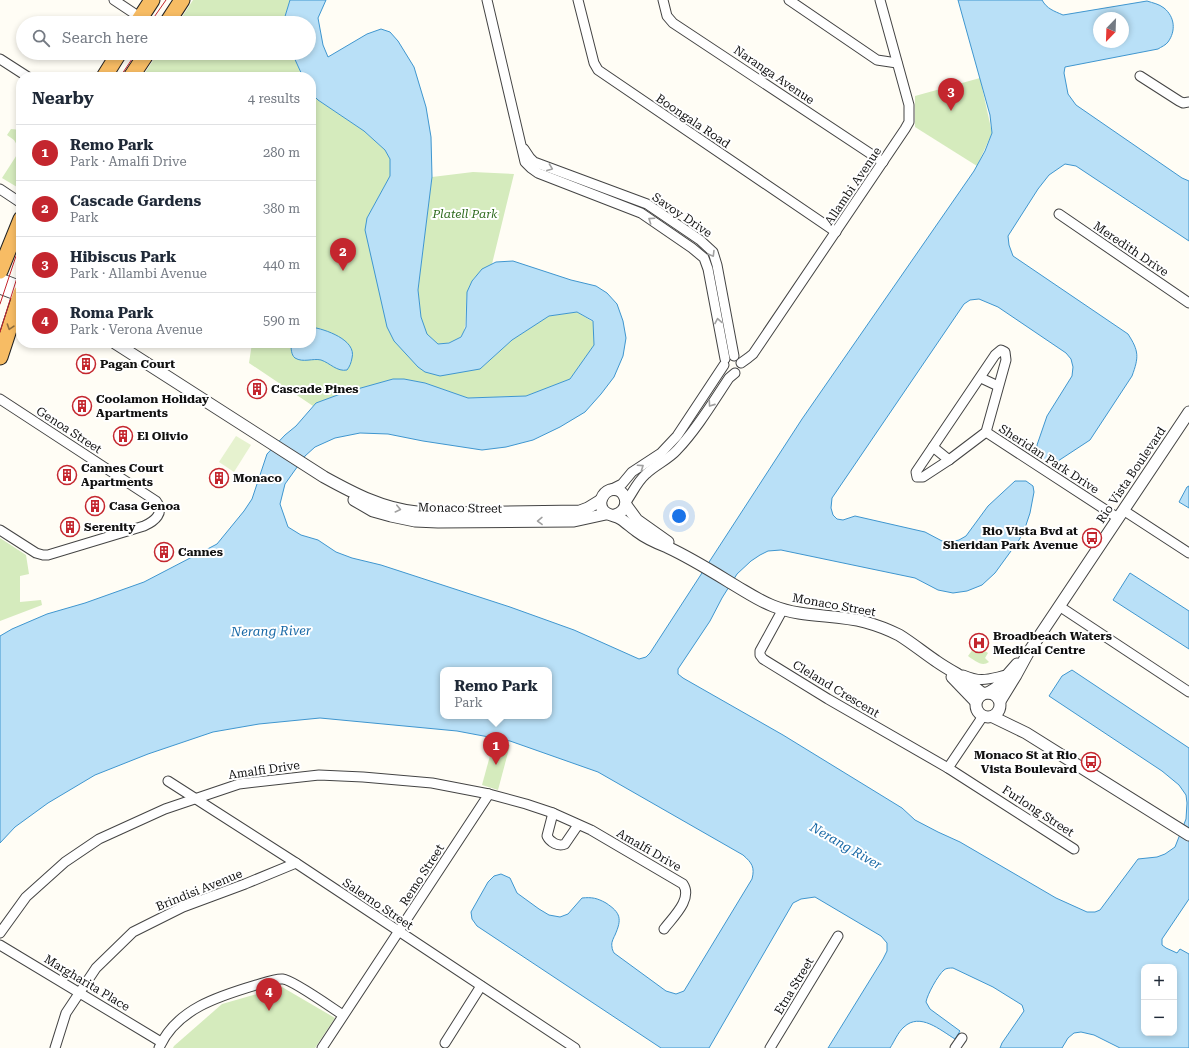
<!DOCTYPE html>
<html lang="en">
<head>
<meta charset="utf-8">
<style>
	:root { --surface:#fff; --page:#f2f2f3; --text:#1f2937; --muted:#747a83; --line:#e0e1e3; --accent:#c4262e }
	body { margin:0; font-family:"Roboto Serif",serif; background:var(--page); color:var(--text) }
	.controls { position:absolute; right:12px; bottom:12px; display:grid; overflow:hidden; border-radius:8px; box-shadow:0 2px 6px #0003 }
	.controls button { width:36px; height:36px; display:grid; place-items:center; padding:0; border:0; border-bottom:1px solid var(--line); background:var(--surface); color:var(--text); font:20px sans-serif }
	.compass { position:absolute; left:1093px; top:12px; width:36px; height:36px; border-radius:50%; background:var(--surface); box-shadow:0 2px 6px #0003; rotate:203deg }
	.you { position:absolute; left:679px; top:516px; width:14px; height:14px; margin:-10px; border:3px solid #fff; border-radius:50%; background:#1a73e8; box-shadow:0 0 0 6px #1a73e833 }
	.badge { display:grid; place-items:center; width:26px; height:26px; border-radius:50%; background:var(--accent); color:#fff; font-size:13px; font-weight:700 }
	.pin { position:absolute; translate:-50% -33px; filter:drop-shadow(0 1px 2px #0008) }
	.pin::after { content:''; position:absolute; top:21px; width:14px; height:12px; background:inherit; clip-path:polygon(0 0,100% 0,50% 100%) }
	.popup { position:absolute; left:440px; top:667px; width:112px; height:52px; box-sizing:border-box; display:grid; place-content:center; border-radius:8px; background:var(--surface); filter:drop-shadow(0 1px 3px #0005); font-size:13px; white-space:nowrap; color:var(--muted) }
	.popup b { font-size:15px; color:var(--text) }
	.popup::after { content:''; position:absolute; left:50%; top:100%; margin-left:-8px; border:8px solid transparent; border-top-color:var(--surface) }
	.list { margin:0; padding:0; list-style:none }
	h2 { display:flex; justify-content:space-between; align-items:center; height:52px; margin:0; padding:0 16px; font-size:17px }
	h2 small { font-size:13px; font-weight:400; color:var(--muted) }
	.list li { display:grid; grid-template-columns:26px 1fr auto; gap:12px; align-items:center; box-sizing:border-box; height:56px; padding:0 16px; border-top:1px solid var(--line) }
	.list b { display:block; font-size:15px; white-space:nowrap }
	.list p { margin:0; font-size:13px; white-space:nowrap; color:var(--muted) }
	.list em { font-size:13px; font-style:normal; color:var(--muted) }
	.icon { flex:none; width:22px; height:22px; fill:none; stroke:currentColor; stroke-width:2; stroke-linecap:round; stroke-linejoin:round }
	.map { position:relative; flex:none; width:1189px; height:1048px; overflow:hidden }
	.search { position:absolute; background:var(--surface); box-shadow:0 2px 6px #0003; left:16px; top:16px; width:300px; height:44px; display:flex; align-items:center; gap:10px; box-sizing:border-box; padding:0 14px; border-radius:22px; color:var(--muted); font-size:15px }
	.panel { position:absolute; background:var(--surface); box-shadow:0 2px 6px #0003; left:16px; top:72px; width:300px; height:276px; border-radius:16px }
	.map>svg:first-child { display:block }
</style>
</head>
<body>
<div class="map">
<svg width="1189" height="1048" viewBox="0 0 1189 1048">
	<rect width="100%" height="100%" fill="#fffdf5"/>
	<g fill="#d5ebbd">
		<polygon points="193,0 290,0 283,23 178,23"/>
		<polygon points="158,53 292,53 303,77 142,77"/>
		<polygon points="980,78 992,133 977,166 915,127 915,96"/>
		<polygon points="311,93 318,100 364,131 385,150 390,159 390,176 367,218 387,327 480,369 512,340 549,316 577,312 593,322 594,345 570,379 526,396 468,398 425,383 404,379 393,379 343,393 316,403 313,406 249,363 252,343 311,343"/>
		<polygon points="11,129 21,130 21,186 17,187 2,178 20,150 14,140 7,135"/>
		<path d="M473,172L514,174L492,264C481,270 471,278 468,291C466,295 467,299 466,303C465,329 469,342 438,344L426,334L421,317L418,290L432,177Z"/>
		<polygon points="0,538 26,555 29,574 20,576 20,602 41,600 42,605 0,621"/>
		<path d="M976,645L988,653L985,658L989,662C982,667 975,661 968,656Z"/>
		<polygon points="494,741 510,745 498,790 482,785"/>
		<polygon points="282,987 335,1018 315,1048 173,1048 174,1046 222,1004"/>
	</g>
	<polygon fill="#e6f2cf" points="236,436 251,445 234,472 219,462"/>
	<g fill="#b9e0f7" stroke="#3f96cf" fill-rule="evenodd">
		<path d="M290,0H326L318,18L323,45L328,57L367,34L381,29L390,32L398,41L414,67L426,107L431,137L432,177L418,290L421,317L427,334L438,344L449,343L461,337L466,327L467,292L472,281L482,269L496,262L513,261L571,280L596,286L607,293L617,304L623,321L626,338L623,356L614,377L601,394L585,412L560,427L533,440L506,447L482,450L423,441L388,434L360,433L335,438L315,447L305,456L285,484L280,504L288,527L301,535L318,540L336,552L352,558L381,565L510,607L574,630L639,659L646,657L650,653L802,419L974,171L985,151L992,133L990,115L958,0H1042C1047,9 1054,11 1063,15L1147,1C1153,3 1159,4 1164,8C1175,17 1176,31 1168,42C1166,45 1161,47 1158,49L1065,67L1064,73L1068,94L1076,105L1182,178L1189,181V241L1076,166L1065,164L1049,175L1038,189L1008,236L1009,245L1013,256L1128,334C1139,351 1139,357 1132,376L1090,440L1058,461L1049,463L1043,459L1038,452L1037,445L1047,416L1072,376L1073,367L1071,359L1066,353L998,307L979,299L970,300L964,304L832,498L831,508L833,515L837,519L843,520L855,516L925,532L942,541L951,542L959,540L966,536L988,506L1015,481H1026L1033,486L1034,492L1030,513L1024,531L1019,540L995,573L982,585L967,591L953,593L938,590L915,578L781,550L768,551L760,555L751,561L737,574L722,598L710,621L678,669V674L683,678L783,735L902,808L915,820L938,832L960,842L1056,898L1087,912H1095L1100,910L1138,859L1157,857L1165,854L1175,847L1186,819L1187,803L1186,795L1179,785L1162,771L1049,696L1062,676L1072,670L1189,748V899L1162,939V945L1166,948L1177,953L1180,949L1189,954V1048H1120L1094,1035L1081,1032L1074,1033L1068,1038L1062,1048H1000L1002,1043L1024,1011L1022,1005L993,987L953,968C950,968 946,968 944,970C938,975 927,995 926,1002L930,1009L960,1031L955,1039C940,1030 920,1012 904,1027C898,1032 894,1042 890,1048H828L883,959L887,951V943L881,936L815,897L801,899L793,903L709,1048H661L477,926L472,919L471,912L488,882L494,876L501,874L510,878L517,893L539,909L549,915L560,917L568,914L582,898C592,897 597,898 606,903C621,913 622,919 615,935C613,939 611,943 612,947C612,949 613,951 614,953L666,991L676,994L684,991L752,879C755,867 752,863 743,855L598,772L510,741L457,731L320,718L259,724L213,732L148,754L95,775L48,803L15,827L0,843V636L12,629L47,614L85,603L144,582L217,544L244,511L252,499L267,454L285,435L296,426L316,403L343,393L393,379H404L425,383L468,398L526,396L570,379L594,345L593,321L577,312L549,316L512,340L480,369L440,376L425,372L418,367L394,341L387,327L365,230L367,218L390,176V159L385,150L364,131L318,100L311,93V77H303L292,53H309V23H283ZM1099,18H1123V42H1099ZM443,670H549V716H443ZM1144,967H1174V1033H1144Z"/>
		<path d="M311,327C325,329 357,340 352,358C351,363 350,366 347,370C337,372 330,363 321,360C313,358 303,363 295,358C291,355 291,348 291,343H311Z"/>
		<polygon points="1189,486 1189,508 1179,502 1187,487"/>
		<polygon points="1130,573 1189,611 1189,649 1113,600"/>
	</g>
	<g fill="none" stroke-linecap="round" stroke-linejoin="round">
		<g stroke="#444" stroke-width="11">
			<g id="minor">
				<polyline points="114,0 141,18"/>
				<polyline points="487,0 525,162 531,168 538,173 641,213 692,248 704,258 708,269 725,359"/>
				<polyline points="578,0 594,63 598,70 836,232"/>
				<polyline points="663,0 667,16 673,23 883,162"/>
				<polyline points="789,0 877,60 897,63"/>
				<polyline points="0,59 28,77"/>
				<polyline points="1140,76 1179,101 1183,103 1189,102"/>
				<polyline points="524,149 530,158 534,162 647,204 700,240 713,252 717,265 734,356"/>
				<polyline points="0,189 21,203"/>
				<polyline points="1059,214 1189,303"/>
				<polygon points="1001,350 1005,352 1006,360 986,432 949,460 923,477 917,477 916,472 995,355"/>
				<polyline points="741,363 748,358 753,354 905,129 909,122 909,105 880,0"/>
				<polyline points="981,378 998,386"/>
				<path d="M0,399L156,501C165,513 155,521 144,526L48,555H43L36,553L0,530"/>
				<polyline points="986,432 1118,518"/>
				<polyline points="933,447 949,460"/>
				<polyline points="610,490 622,484 632,472 661,453 677,436 724,365"/>
				<path d="M626,502C633,492 637,482 646,474C655,465 668,460 677,450C697,429 713,402 729,378L735,373"/>
				<polyline points="1123,510 1189,553"/>
				<polyline points="1059,606 1189,692"/>
				<polyline points="783,609 760,651 760,655 763,659 828,699 948,768 1074,849"/>
				<path d="M963,675C982,683 988,679 1007,675"/>
				<polyline points="948,768 983,716"/>
				<polyline points="168,781 296,863 575,1048"/>
				<path d="M553,813L547,836C550,842 558,847 565,844L578,825"/>
				<path d="M0,933L26,897L65,862L99,839L165,809L239,784L319,775L363,777L432,783L489,794L526,804L553,813L591,830L683,884C693,899 673,917 664,929"/>
				<polyline points="0,945 161,1042"/>
				<polyline points="445,1043 481,986"/>
				<polyline points="55,1048 66,1013 96,968 133,932 183,907 245,884 296,863"/>
				<path d="M159,1048C176,1009 219,996 256,985C263,983 276,978 283,979C293,980 332,1008 343,1015"/>
				<polyline points="322,1048 489,794"/>
				<polyline points="770,1048 838,936"/>
				<polyline points="955,1048 962,1038"/>
			</g>
		</g>
		<g stroke="#444" stroke-width="13">
			<g id="tertiary">
				<polyline points="0,279 21,287"/>
				<polyline points="0,288 21,296"/>
				<path d="M115,343L324,477C353,493 383,509 417,512C424,513 431,513 439,513L580,511L588,508L601,500"/>
				<polyline points="354,500 373,511 391,516 415,521 438,522 574,521 606,514"/>
				<polyline points="626,505 637,520 668,542"/>
				<path d="M615,515C633,509 626,486 610,490C602,493 598,503 603,510C607,516 615,515 621,519C627,523 632,528 638,532C647,539 657,543 667,547C691,558 713,572 736,586C748,593 760,601 773,606C803,618 834,614 865,622C876,625 889,630 899,635C912,643 924,653 936,661C943,666 950,670 957,674C966,680 975,687 983,694"/>
				<polyline points="952,677 976,702"/>
				<circle cx="988" cy="705" r="12"/>
				<polyline points="988,693 996,688 1017,664"/>
				<polyline points="1000,701 1016,675 1028,653 1189,412"/>
				<polyline points="993,717 1026,733 1189,835"/>
			</g>
		</g>
		<g stroke="#222" stroke-width="17">
			<g id="trunk">
				<polyline points="137,23 152,0"/>
				<polyline points="167,23 182,0"/>
				<polyline points="104,77 119,53"/>
				<polyline points="131,77 147,53"/>
				<polyline points="0,271 21,219"/>
				<polyline points="0,357 21,293"/>
			</g>
		</g>
		<use href="#minor" stroke="#fff" stroke-width="9"/>
		<use href="#tertiary" stroke="#fff" stroke-width="11"/>
		<use href="#trunk" stroke="#f7bc64" stroke-width="15"/>
		<g stroke="#c4262e" stroke-width="1">
			<polyline points="150,23 166,0"/>
			<polyline points="120,77 136,53"/>
			<polyline points="0,304 21,241"/>
			<polyline points="0,332 21,265"/>
		</g>
	</g>
	<defs><path id="oneway-chevron" d="M-2-3.5L2.5 0L-2 3.5" fill="none" stroke-width="1.6" stroke-linecap="round" stroke-linejoin="round"/></defs>
	<g stroke="#a0a0a0">
		<use href="#oneway-chevron" transform="translate(550 168) rotate(21)"/>
		<use href="#oneway-chevron" transform="translate(651 220) rotate(-146)"/>
		<use href="#oneway-chevron" transform="translate(712 254) rotate(59)"/>
		<use href="#oneway-chevron" transform="translate(718 321) rotate(-100)"/>
		<use href="#oneway-chevron" transform="translate(711 404) rotate(125)"/>
		<use href="#oneway-chevron" transform="translate(641 467) rotate(-34)"/>
		<use href="#oneway-chevron" transform="translate(398 509) rotate(13)"/>
		<use href="#oneway-chevron" transform="translate(540 521) rotate(179)"/>
	</g>
	<use stroke="#906f3f" href="#oneway-chevron" transform="translate(10 327) rotate(108)"/>
	<defs>
		<g id="building-ring" transform="scale(1)"><circle r="9.5" fill="#fff" stroke="#c4262e" stroke-width="1.5"/><path d="M-4-6H4V6H1V3H-1V6H-4ZM-2.5-4.3h1.7v1.8h-1.7ZM.8-4.3h1.7v1.8H.8ZM-2.5-1h1.7V.8h-1.7ZM.8-1h1.7V.8H.8Z" fill="#c4262e"/></g>
		<g id="bus-ring" transform="scale(1)"><circle r="9.5" fill="#fff" stroke="#c4262e" stroke-width="1.5"/><path d="M-5-6H5V4H4V6H2V4H-2V6H-4V4H-5ZM-3.5-4V0h7V-4ZM-3.5 1.2v1.5H-2V1.2ZM2 1.2v1.5H3.5V1.2Z" fill="#c4262e"/></g>
		<g id="hospital-ring" transform="scale(1)"><circle r="9.5" fill="#fff" stroke="#c4262e" stroke-width="1.5"/><path d="M-5-5h3v3.5h4V-5h3V5h-3V1.5h-4V5h-3Z" fill="#c4262e"/></g>
	</defs>
	<g fill-rule="evenodd">
		<use href="#building-ring" x="86" y="364"/>
		<use href="#building-ring" x="257" y="389"/>
		<use href="#building-ring" x="82" y="406"/>
		<use href="#building-ring" x="123" y="436"/>
		<use href="#building-ring" x="67" y="475"/>
		<use href="#building-ring" x="219" y="478"/>
		<use href="#building-ring" x="95" y="506"/>
		<use href="#building-ring" x="70" y="527"/>
		<use href="#bus-ring" x="1092" y="538"/>
		<use href="#building-ring" x="164" y="552"/>
		<use href="#hospital-ring" x="979" y="643"/>
		<use href="#bus-ring" x="1091" y="762"/>
	</g>
	<g text-anchor="middle" dominant-baseline="central" stroke-width="4" stroke-linejoin="round" paint-order="stroke">
		<g font-size="12" fill="#111" stroke="#fff">
			<text transform="translate(774 75) rotate(34)">Naranga Avenue</text>
			<text transform="translate(693 121) rotate(34)">Boongala Road</text>
			<text transform="translate(853 186) rotate(-56)">Allambi Avenue</text>
			<text transform="translate(682 215) rotate(34)">Savoy Drive</text>
			<text transform="translate(1131 249) rotate(34)">Meredith Drive</text>
			<text transform="translate(69 430) rotate(33)">Genoa Street</text>
			<text transform="translate(1049 459) rotate(33)">Sheridan Park Drive</text>
			<text transform="translate(1131 475) rotate(-56)">Rio Vista Boulevard</text>
			<text transform="translate(460 508) rotate(1)">Monaco Street</text>
			<text transform="translate(834 605) rotate(10)">Monaco Street</text>
			<text transform="translate(836 689) rotate(31)">Cleland Crescent</text>
			<text transform="translate(264 770) rotate(-8)">Amalfi Drive</text>
			<text transform="translate(1038 811) rotate(33)">Furlong Street</text>
			<text transform="translate(649 850) rotate(30)">Amalfi Drive</text>
			<text transform="translate(422 875) rotate(-57)">Remo Street</text>
			<text transform="translate(199 890) rotate(-22)">Brindisi Avenue</text>
			<text transform="translate(378 904) rotate(34)">Salerno Street</text>
			<text transform="translate(87 983) rotate(31)">Margharita Place</text>
			<text transform="translate(794 986) rotate(-59)">Etna Street</text>
		</g>
		<g font-size="12" font-style="italic" fill="#2f6b1f" stroke="#fff">
			<text x="465" y="214">Platell Park</text>
		</g>
		<g font-size="12" font-weight="bold" fill="#111" stroke="#fff" text-anchor="start">
			<text x="100" y="364">Pagan Court</text>
			<text x="271" y="389">Cascade Pines</text>
			<text x="96" y="399">Coolamon Holiday<tspan x="96" dy="14">Apartments</tspan></text>
			<text x="137" y="436">El Olivio</text>
			<text x="81" y="468">Cannes Court<tspan x="81" dy="14">Apartments</tspan></text>
			<text x="233" y="478">Monaco</text>
			<text x="109" y="506">Casa Genoa</text>
			<text x="84" y="527">Serenity</text>
			<text x="1078" y="531" text-anchor="end">Rio Vista Bvd at<tspan x="1078" dy="14">Sheridan Park Avenue</tspan></text>
			<text x="178" y="552">Cannes</text>
			<text x="993" y="636">Broadbeach Waters<tspan x="993" dy="14">Medical Centre</tspan></text>
			<text x="1077" y="755" text-anchor="end">Monaco St at Rio<tspan x="1077" dy="14">Vista Boulevard</tspan></text>
		</g>
		<g font-size="13" font-style="italic" fill="#1768a6" stroke="#fff">
			<text transform="translate(271 631) rotate(-1)">Nerang River</text>
			<text transform="translate(846 846) rotate(30)">Nerang River</text>
		</g>
	</g>
</svg>
<div class="controls">
<button>+</button>
<button>−</button>
</div>
<svg class="compass" viewBox="-18 -18 36 36"><path d="M0-13l5 13h-10z" fill="#e53935"/><path d="M0 13l5-13h-10z" fill="#747a83"/></svg>
<div class="you"></div>
<div class="pin badge" style="left:496px;top:765px">1</div>
<div class="popup"><b>Remo Park</b>Park</div>
<div class="pin badge" style="left:343px;top:271px">2</div>
<div class="pin badge" style="left:951px;top:111px">3</div>
<div class="pin badge" style="left:269px;top:1011px">4</div>
<div class="search"><svg class="icon" aria-label="search" viewBox="0 0 24 24"><circle cx="10" cy="10" r="6"/><path d="M15 15l6 6"/></svg>Search here</div>
<section class="panel">
<h2>Nearby<small>4 results</small></h2>
<ul class="list">
<li><span class="badge">1</span><div><b>Remo Park</b><p>Park · Amalfi Drive</p></div><em>280 m</em></li>
<li><span class="badge">2</span><div><b>Cascade Gardens</b><p>Park</p></div><em>380 m</em></li>
<li><span class="badge">3</span><div><b>Hibiscus Park</b><p>Park · Allambi Avenue</p></div><em>440 m</em></li>
<li><span class="badge">4</span><div><b>Roma Park</b><p>Park · Verona Avenue</p></div><em>590 m</em></li>
</ul>
</section>
</div>
</body>
</html>
